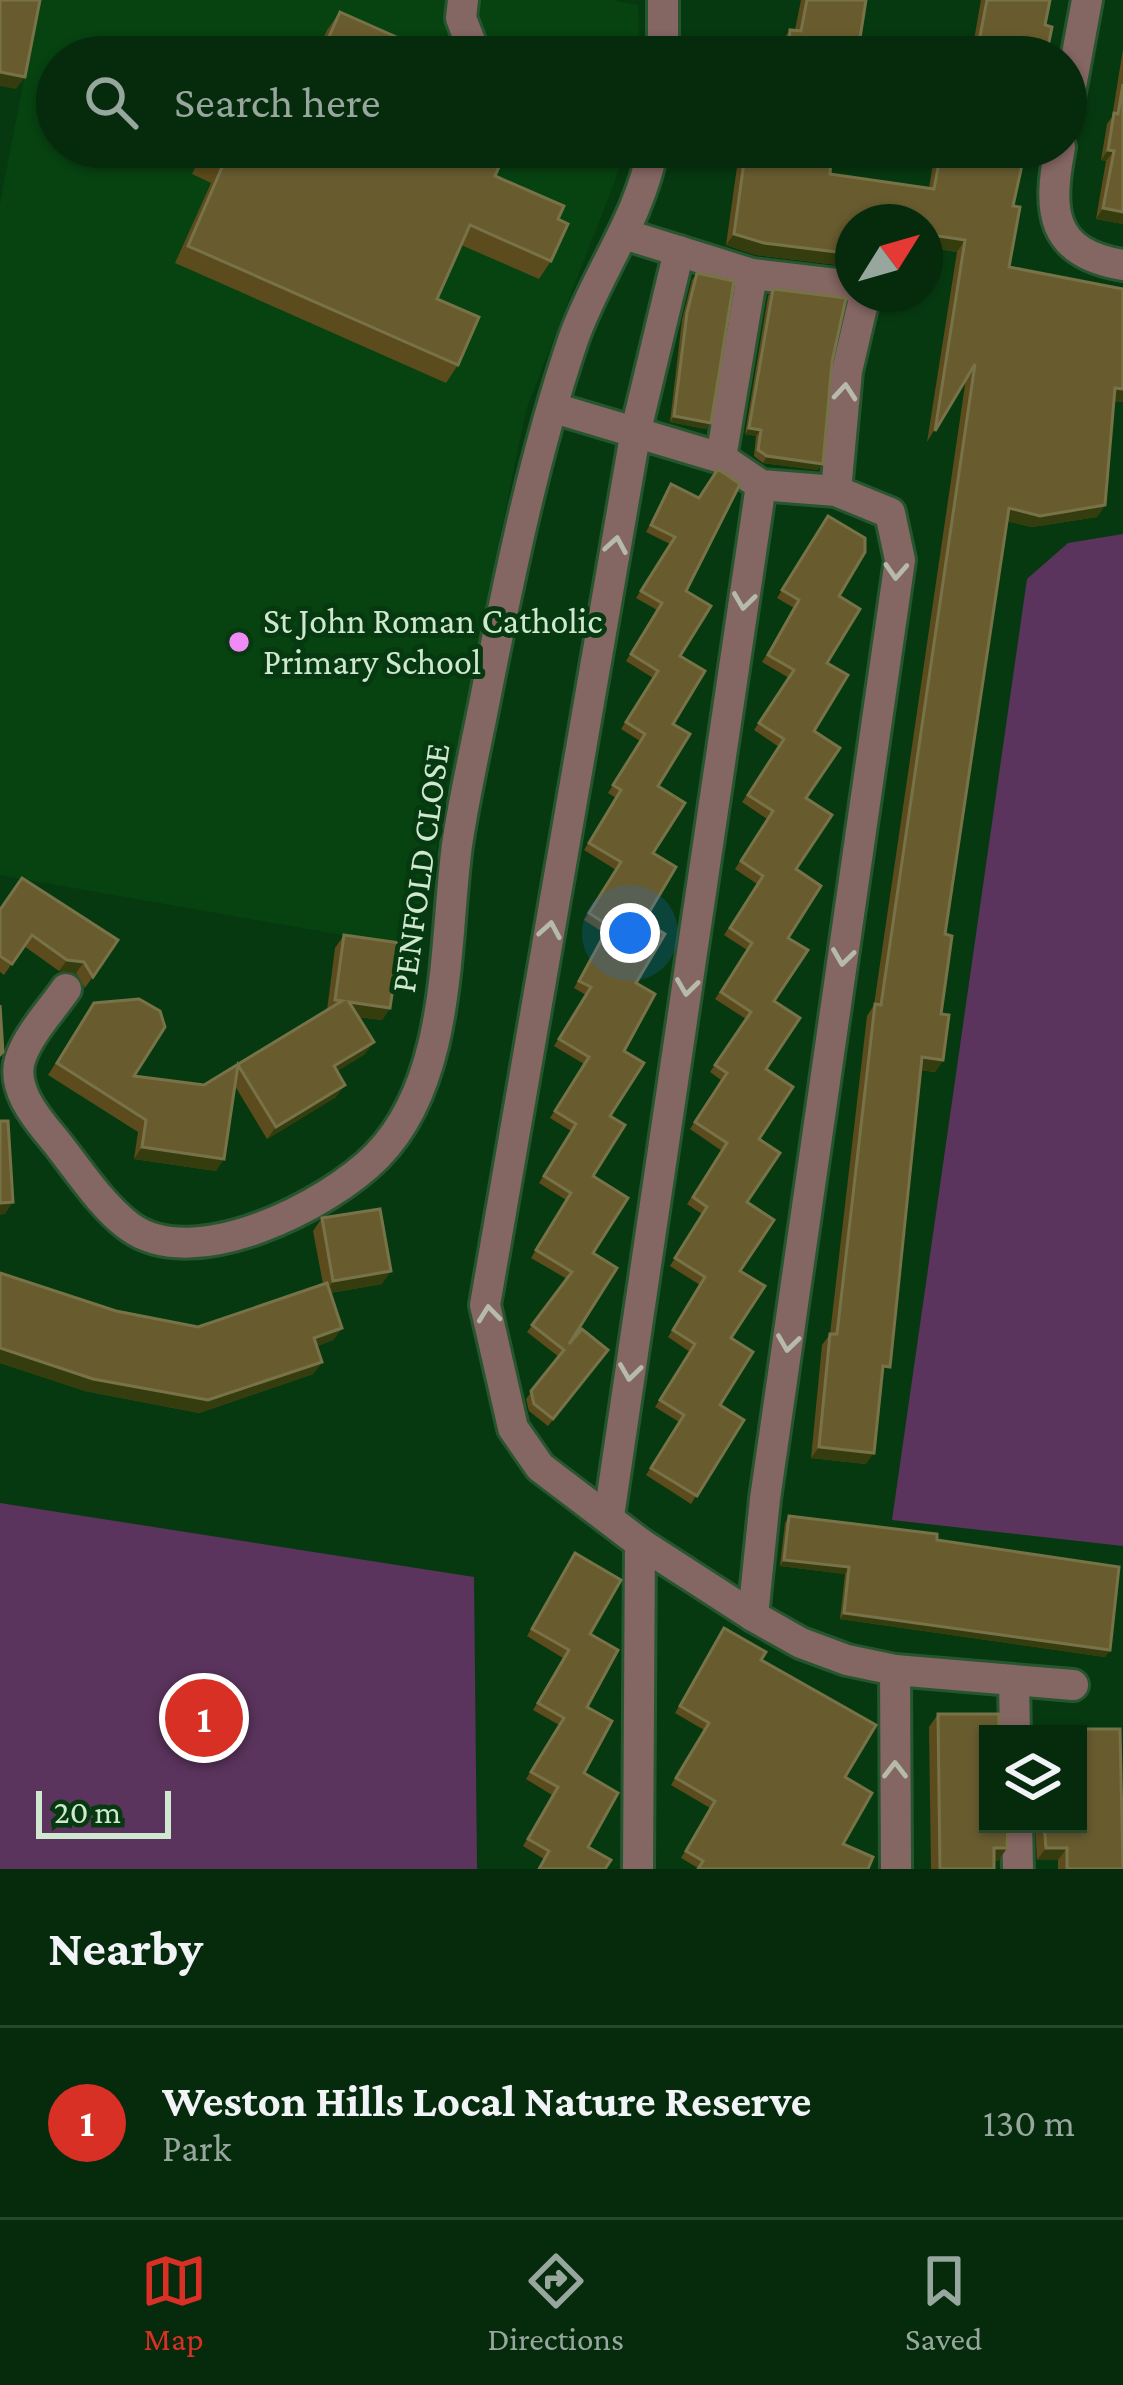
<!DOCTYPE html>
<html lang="en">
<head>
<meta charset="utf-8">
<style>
	:root { --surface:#052b0c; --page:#0e3315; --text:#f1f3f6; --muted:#97a79d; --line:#26472d; --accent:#d93025 }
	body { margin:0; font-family:"Crimson Pro",serif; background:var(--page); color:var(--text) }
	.controls { position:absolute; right:36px; bottom:36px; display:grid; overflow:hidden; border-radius:0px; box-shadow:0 3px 9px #0004 }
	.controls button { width:108px; height:108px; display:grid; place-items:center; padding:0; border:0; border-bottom:3px solid var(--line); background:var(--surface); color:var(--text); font:60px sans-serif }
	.compass { position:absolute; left:835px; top:204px; width:108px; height:108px; border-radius:50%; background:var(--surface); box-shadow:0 3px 9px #0004; rotate:53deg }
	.scale { position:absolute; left:36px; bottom:30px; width:135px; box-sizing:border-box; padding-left:12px; border:6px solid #cfe8cf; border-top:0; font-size:33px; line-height:42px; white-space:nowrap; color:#cfe8cf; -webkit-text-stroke:9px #073910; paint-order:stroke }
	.you { position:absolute; left:630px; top:933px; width:42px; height:42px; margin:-30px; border:9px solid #fff; border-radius:50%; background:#1a73e8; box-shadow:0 0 0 18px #1a73e833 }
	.badge { display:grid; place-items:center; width:78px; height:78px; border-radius:50%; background:var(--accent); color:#fff; font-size:39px; font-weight:700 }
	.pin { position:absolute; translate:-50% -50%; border:6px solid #fff; box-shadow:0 3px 12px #0006 }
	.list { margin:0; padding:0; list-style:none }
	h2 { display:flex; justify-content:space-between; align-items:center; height:156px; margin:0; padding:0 48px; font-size:51px }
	h2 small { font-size:39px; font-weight:400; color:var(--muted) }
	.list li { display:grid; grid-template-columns:78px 1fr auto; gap:36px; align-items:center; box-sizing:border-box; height:192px; padding:0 48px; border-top:3px solid var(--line) }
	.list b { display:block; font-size:45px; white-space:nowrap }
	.list p { margin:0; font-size:39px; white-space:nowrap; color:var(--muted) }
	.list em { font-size:39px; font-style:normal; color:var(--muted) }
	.icon { flex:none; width:66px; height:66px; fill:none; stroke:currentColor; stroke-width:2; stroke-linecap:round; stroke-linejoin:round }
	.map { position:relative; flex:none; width:1123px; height:1869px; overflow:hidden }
	.search { position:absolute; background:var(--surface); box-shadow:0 3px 9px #0004; left:36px; right:36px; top:36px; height:132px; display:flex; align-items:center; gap:30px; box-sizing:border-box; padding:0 42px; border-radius:66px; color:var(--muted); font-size:45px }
	.sheet { height:348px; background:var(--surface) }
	nav { display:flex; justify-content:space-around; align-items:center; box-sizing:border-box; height:168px; border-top:3px solid var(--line); background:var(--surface); font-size:33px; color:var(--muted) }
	nav a { display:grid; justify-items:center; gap:6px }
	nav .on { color:var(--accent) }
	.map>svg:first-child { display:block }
</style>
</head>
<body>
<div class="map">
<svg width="1123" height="1869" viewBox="0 0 1123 1869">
	<rect width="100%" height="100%" fill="#073910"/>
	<polygon fill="#074211" points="39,0 612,0 638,5 640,57 57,57 57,147 628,147 526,410 416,948 0,875 0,204"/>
	<g fill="#5b345d">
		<polygon points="1123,534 1123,1546 892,1520 1027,579 1068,543"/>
		<polygon points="0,1503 474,1577 477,1869 0,1869"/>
	</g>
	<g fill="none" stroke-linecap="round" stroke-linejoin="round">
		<g stroke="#27552f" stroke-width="36">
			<g id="minor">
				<polyline points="463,0 461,18 476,57"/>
				<polyline points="663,0 663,57"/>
				<polyline points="1066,114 1087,0"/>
				<path d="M1060,147C1048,210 1049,253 1123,265"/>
				<polyline points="624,234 752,274 853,286"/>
				<polyline points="679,251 636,430 485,1305 513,1428 540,1467 640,1543 753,1616 801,1643 847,1660 895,1670 1073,1685"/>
				<polyline points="554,408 721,458 761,485 836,491 890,513 900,560 765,1499 753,1616"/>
				<polyline points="721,458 752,274"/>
				<polyline points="836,491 847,371 865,294"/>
				<path d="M66,989C52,1009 29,1034 21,1057C10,1086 35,1117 53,1138C76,1166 100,1205 130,1227C195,1274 329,1205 377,1156C452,1080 444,944 457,845C465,791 478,737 488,684C511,568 535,452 573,340C596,274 641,217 653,147"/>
				<polyline points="609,1516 761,485"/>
				<polyline points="895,1670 896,1869"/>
				<polyline points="1014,1681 1015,1734"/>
				<polyline points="1017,1824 1018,1869"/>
				<polyline points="638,1869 640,1543"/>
			</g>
		</g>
		<use href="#minor" stroke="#846663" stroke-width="30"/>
	</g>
	<g fill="#5c4b1c">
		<polygon points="801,0 866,0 860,38 864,57 781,57 782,41 790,30 795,30"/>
		<polygon points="981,0 1050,0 1045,25 1046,57 971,57"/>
		<polygon points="340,12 426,57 315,57 327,30"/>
		<polygon points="1123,49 1123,224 1096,219 1106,161 1101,160 1107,124 1112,117"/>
		<polygon points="205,147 497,147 495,176 558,219 551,261 539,279 461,245 437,299 458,365 446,383 175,263 211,183 192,174"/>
		<polygon points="773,147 832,147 830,174 929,188 933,164 941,152 948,154 950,147 1026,147 1013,206 1009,267 1123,402 1114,401 1105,505 1097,517 1032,527 1007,521 945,934 941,1014 943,1060 935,1072 920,1070 882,1378 866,1464 811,1458 822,1345 830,1334 867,1016 874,1005 966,378 927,442 957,252 925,247 925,222 853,222 846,266 756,255 726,245 737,167 745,155 772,159"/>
		<polygon points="697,273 711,423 706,429 670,422 682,320 692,280"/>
		<polygon points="773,289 832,362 818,470 763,463 754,456 756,436 745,434 768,296"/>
		<polygon points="671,484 686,591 673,724 658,786 653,853 624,1051 610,1116 593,1176 593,1253 569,1344 608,1350 548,1426 529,1411 526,1399 559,1357 527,1332 567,1279 531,1258 566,1200 539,1183 571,1131 550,1118 584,1064 554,1046 586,995 574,988 604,933 584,920 616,870 584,850 616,798 608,793 640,741 621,729 653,678 626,661 657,610 636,598 670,544 646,532"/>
		<polygon points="828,516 839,596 814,731 788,938 774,1001 759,1139 747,1202 740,1271 720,1405 744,1420 691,1504 646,1475 679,1422 655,1407 690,1352 668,1337 700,1285 670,1266 702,1214 687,1204 722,1151 690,1129 721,1080 710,1072 746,1019 715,999 747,950 724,935 757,884 735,869 767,819 742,802 779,747 754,730 789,678 762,662 794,608 777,598"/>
		<polygon points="0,910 118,940 85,988 76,973 59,971 24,946 4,975 0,972"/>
		<polygon points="344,935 393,994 390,1008 382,1020 358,1017 365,1054 337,1071 336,1097 267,1139 235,1086 216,1171 134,1159 138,1132 48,1075 86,1015 134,1076 204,1085 327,1010 335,948"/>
		<polygon points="322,1218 382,1284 330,1293 342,1328 333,1340 317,1346 322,1362 313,1374 199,1413 85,1391 0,1363 0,1273 116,1311 198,1327 323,1284 313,1231"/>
		<polygon points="789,1516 937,1540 1110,1650 1105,1657 840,1619 845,1574 780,1566 785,1523"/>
		<polygon points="570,1560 590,1634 584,1773 618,1793 544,1859 523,1846 552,1795 526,1779 559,1725 533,1710 563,1658 527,1636"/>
		<polygon points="719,1635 876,1725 698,1868 681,1858 710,1808 671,1785 704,1730 675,1713"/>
		<polygon points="938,1714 999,1729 988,1734 1007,1848 998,1861 994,1861 994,1869 931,1869 929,1727"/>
		<polygon points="1035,1824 1078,1824 1123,1869 1058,1869 1058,1860 1037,1860"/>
	</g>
	<g fill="#353d0f">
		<polygon points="0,72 25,77 16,89 0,86"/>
		<polygon points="1108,150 1114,151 1106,161 1101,160"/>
		<polygon points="1103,208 1123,212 1123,224 1096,219"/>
		<polygon points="734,234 853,254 853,256 846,266 756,255 726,245"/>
		<polygon points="925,234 965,240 957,252 925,247"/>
		<polygon points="1115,388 1123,389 1123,402 1107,399"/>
		<polygon points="674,416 711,423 706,429 670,422"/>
		<polygon points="749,428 761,430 756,436 745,434"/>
		<polygon points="767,456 823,464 818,470 763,463"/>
		<polygon points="1105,505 1097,517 1032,527 1001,520 1009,508"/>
		<polygon points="67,960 84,962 76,973 59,971"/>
		<polygon points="349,1002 390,1008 382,1020 341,1014"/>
		<polygon points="374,1042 365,1054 325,1079 334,1066"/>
		<polygon points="922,1057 943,1060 935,1072 914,1069"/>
		<polygon points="345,1085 336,1097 267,1139 276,1127"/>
		<polygon points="142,1147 224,1159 216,1171 134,1159"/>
		<polygon points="13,1202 5,1214 0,1215 0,1203"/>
		<polygon points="391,1271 382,1284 324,1294 333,1281"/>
		<polygon points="342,1328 333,1340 305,1350 314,1338"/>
		<polygon points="0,1348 322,1362 313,1374 199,1413 85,1391 0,1363"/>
		<polygon points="819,1447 874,1453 866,1464 811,1458"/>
		<polygon points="784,1560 849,1567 845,1574 780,1566"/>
		<polygon points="844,1613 1110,1650 1105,1657 840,1619"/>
		<polygon points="994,1848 1007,1848 998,1861 985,1861"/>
		<polygon points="1046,1848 1067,1848 1058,1860 1037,1860"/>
	</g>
	<g fill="#685c2f" stroke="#787248" stroke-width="3">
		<polygon points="0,0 40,0 25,77 0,72"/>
		<polygon points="807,0 866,0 860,38 867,39 864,57 788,57 790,30 801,31"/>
		<polygon points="987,0 1050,0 1045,25 1052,27 1046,57 976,57"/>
		<polygon points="340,12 428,51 426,57 320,57"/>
		<polygon points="1123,84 1123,212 1103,208 1114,151 1108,150 1114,113 1118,114"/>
		<polygon points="209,147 497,147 506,151 495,176 564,206 558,219 568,224 551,261 470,225 437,299 479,317 458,365 188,246 223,165 205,157"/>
		<polygon points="780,147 832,147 830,174 934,189 941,152 954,155 955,147 1026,147 1013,206 1020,207 1009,267 1123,289 1123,389 1115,388 1105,505 1040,516 1009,508 945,934 952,936 941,1014 949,1015 943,1060 922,1057 890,1367 883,1366 874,1453 819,1447 830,1334 837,1334 875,1004 881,1005 975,364 935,431 965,240 925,234 925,222 853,222 853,254 764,243 734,234 745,155 778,160"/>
		<polygon points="697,273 734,281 711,423 674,416 687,313"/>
		<polygon points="773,289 846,298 832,362 823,464 767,456 758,450 761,430 749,428"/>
		<polygon points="718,469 740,484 686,591 711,606 680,656 705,671 673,724 690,734 658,786 685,803 653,853 676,867 644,921 665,934 636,983 655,994 624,1051 644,1063 610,1116 625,1125 593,1176 628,1198 593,1253 617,1268 569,1344 582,1329 608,1350 553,1419 534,1404 531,1391 564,1350 532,1325 572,1272 536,1250 571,1193 544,1176 576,1124 555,1111 589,1057 559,1039 591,987 579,981 609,926 589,913 621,862 589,843 621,790 613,785 645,734 626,722 658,671 631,654 662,603 641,591 675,537 651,525 671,484 699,498"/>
		<polygon points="828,516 865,538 865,552 839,596 860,609 827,663 848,675 814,731 840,748 806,798 832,815 796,869 821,886 788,938 808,950 774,1001 800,1018 766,1069 793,1087 759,1139 780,1153 747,1202 774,1220 740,1271 765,1286 731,1338 753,1352 720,1405 744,1420 697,1496 651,1468 684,1415 660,1400 695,1344 673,1330 705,1277 675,1258 707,1207 693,1197 727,1143 695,1122 727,1073 715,1065 751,1012 721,992 752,943 730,928 763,876 741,861 773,811 748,795 784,739 759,723 794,670 768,655 799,600 782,590"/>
		<polygon points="22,878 118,940 93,977 84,962 67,960 32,935 12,964 0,956 0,910"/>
		<polygon points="344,935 407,944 401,982 394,981 390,1008 349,1002 374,1042 334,1066 345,1085 276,1127 238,1065 224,1159 142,1147 146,1120 57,1063 94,1003 139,999 160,1011 165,1027 134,1076 204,1085 342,1001 335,1000"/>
		<polygon points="0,1005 3,1052 0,1055"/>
		<polygon points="0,1121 8,1121 13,1202 0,1203"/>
		<polygon points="380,1209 391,1271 333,1281 322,1218"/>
		<polygon points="0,1273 116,1311 198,1327 327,1283 342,1328 314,1338 322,1362 208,1400 93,1379 0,1348"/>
		<polygon points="789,1516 937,1534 937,1540 1119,1567 1110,1650 844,1613 849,1567 784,1560"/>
		<polygon points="575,1553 621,1580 590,1634 618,1650 587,1707 612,1721 584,1773 618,1793 588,1847 611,1860 605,1869 539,1869 549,1851 528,1839 558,1787 531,1772 564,1718 538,1703 569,1650 532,1629"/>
		<polygon points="724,1628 766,1652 761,1660 876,1725 845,1777 872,1793 843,1844 873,1857 868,1869 698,1869 703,1861 686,1851 715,1801 676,1778 709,1723 680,1706"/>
		<polygon points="938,1714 999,1714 999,1729 1006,1729 1013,1734 988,1734 988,1824 1008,1824 1007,1848 994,1848 994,1869 940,1869"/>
		<polygon points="1041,1729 1120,1729 1123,1869 1067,1869 1067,1848 1046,1848 1044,1824 1078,1824 1078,1734 1038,1734"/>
	</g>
	<defs><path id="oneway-chevron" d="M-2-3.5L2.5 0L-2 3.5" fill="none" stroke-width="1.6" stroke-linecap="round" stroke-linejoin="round" transform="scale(3)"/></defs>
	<g stroke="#b5baa9">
		<use href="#oneway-chevron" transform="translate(845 392) rotate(-85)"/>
		<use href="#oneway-chevron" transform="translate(616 545) rotate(-80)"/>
		<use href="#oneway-chevron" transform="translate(896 571) rotate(93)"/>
		<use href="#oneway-chevron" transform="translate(744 601) rotate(98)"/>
		<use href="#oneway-chevron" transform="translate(550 930) rotate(-80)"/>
		<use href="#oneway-chevron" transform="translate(843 957) rotate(98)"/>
		<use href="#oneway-chevron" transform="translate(687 987) rotate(98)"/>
		<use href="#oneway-chevron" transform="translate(489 1314) rotate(-96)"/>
		<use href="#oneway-chevron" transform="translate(788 1343) rotate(98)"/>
		<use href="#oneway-chevron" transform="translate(630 1372) rotate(98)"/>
		<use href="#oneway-chevron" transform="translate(895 1770) rotate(-90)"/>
	</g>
	<circle fill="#f08bf5" stroke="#073910" stroke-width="4.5" cx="239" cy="642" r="12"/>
	<g text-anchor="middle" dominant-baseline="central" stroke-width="10" stroke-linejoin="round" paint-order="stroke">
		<g font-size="36" fill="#cfe8cf" stroke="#073910" text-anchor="start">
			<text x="263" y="621">St John Roman Catholic<tspan x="263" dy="41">Primary School</tspan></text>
		</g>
		<g font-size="36" fill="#cfe8cf" stroke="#073910">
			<text transform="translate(420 868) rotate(-82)">PENFOLD CLOSE</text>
		</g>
	</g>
</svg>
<div class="controls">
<button><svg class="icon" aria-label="layers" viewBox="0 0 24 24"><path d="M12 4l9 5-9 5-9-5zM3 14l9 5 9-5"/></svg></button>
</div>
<svg class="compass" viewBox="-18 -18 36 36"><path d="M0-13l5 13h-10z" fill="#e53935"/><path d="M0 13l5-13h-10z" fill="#97a79d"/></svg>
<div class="scale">20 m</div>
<div class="you"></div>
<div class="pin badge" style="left:204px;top:1718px">1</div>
<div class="search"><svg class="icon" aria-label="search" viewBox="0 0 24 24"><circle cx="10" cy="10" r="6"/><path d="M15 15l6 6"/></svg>Search here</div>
</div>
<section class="sheet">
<h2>Nearby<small></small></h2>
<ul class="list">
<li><span class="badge">1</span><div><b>Weston Hills Local Nature Reserve</b><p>Park</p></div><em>130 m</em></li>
</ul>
</section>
<nav>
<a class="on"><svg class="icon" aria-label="map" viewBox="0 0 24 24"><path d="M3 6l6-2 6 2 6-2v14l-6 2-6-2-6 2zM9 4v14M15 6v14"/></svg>Map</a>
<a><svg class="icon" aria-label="directions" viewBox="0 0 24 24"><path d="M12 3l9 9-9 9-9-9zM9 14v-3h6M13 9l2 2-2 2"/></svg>Directions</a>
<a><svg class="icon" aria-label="saved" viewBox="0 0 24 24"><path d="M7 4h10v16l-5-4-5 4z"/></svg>Saved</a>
</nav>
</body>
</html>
